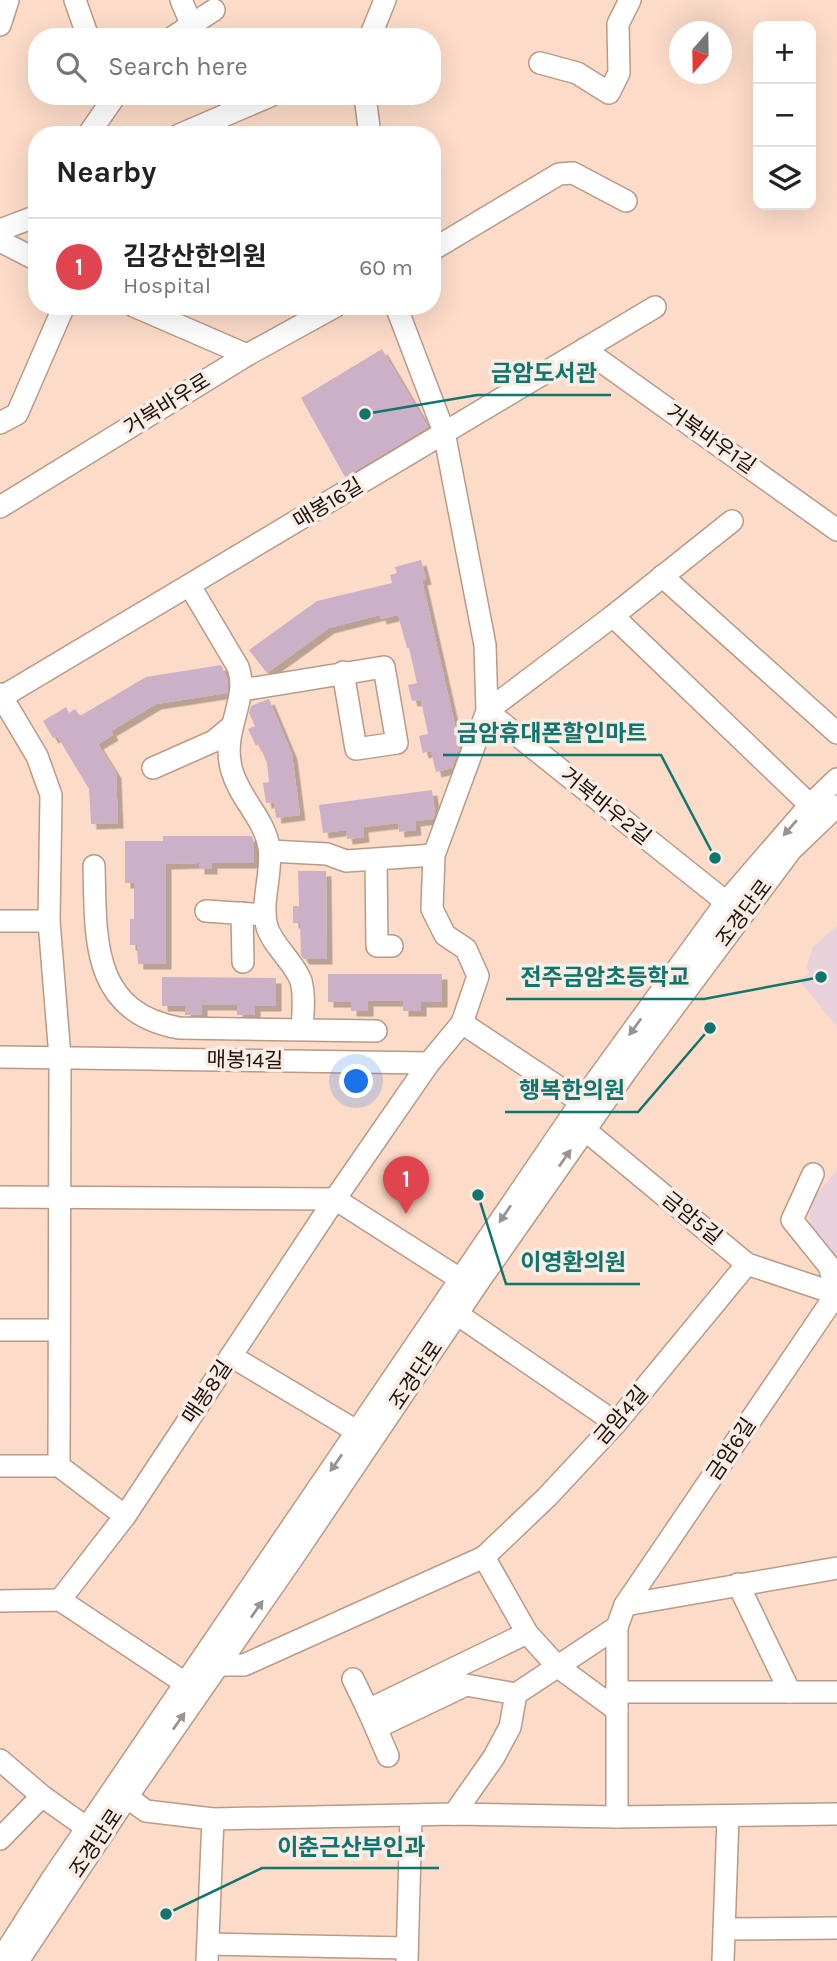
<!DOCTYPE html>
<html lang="en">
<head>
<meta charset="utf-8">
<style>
	:root { --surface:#fff; --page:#f6f6f6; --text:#222; --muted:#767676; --line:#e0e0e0; --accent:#2563eb }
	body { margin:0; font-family:Karla,"Noto Sans KR",sans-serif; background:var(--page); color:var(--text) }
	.controls { position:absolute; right:21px; top:21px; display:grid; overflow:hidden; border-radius:14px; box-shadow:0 7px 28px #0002 }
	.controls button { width:63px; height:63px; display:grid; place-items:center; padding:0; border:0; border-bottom:2px solid var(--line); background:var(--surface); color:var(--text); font:35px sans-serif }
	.compass { position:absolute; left:669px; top:21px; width:63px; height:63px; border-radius:50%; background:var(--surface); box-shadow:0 7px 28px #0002; rotate:200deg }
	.you { position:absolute; left:357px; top:1082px; width:24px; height:24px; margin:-18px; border:5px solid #fff; border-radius:50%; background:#1a73e8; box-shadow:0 0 0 10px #1a73e833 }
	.badge { display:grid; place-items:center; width:46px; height:46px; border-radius:50%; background:var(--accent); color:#fff; font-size:23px; font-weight:700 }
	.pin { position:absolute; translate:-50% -58px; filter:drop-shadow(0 2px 4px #0008) }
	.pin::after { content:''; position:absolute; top:37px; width:24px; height:21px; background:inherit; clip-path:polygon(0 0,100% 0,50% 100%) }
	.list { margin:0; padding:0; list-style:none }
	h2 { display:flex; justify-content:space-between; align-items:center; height:91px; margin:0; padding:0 28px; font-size:30px }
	h2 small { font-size:23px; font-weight:400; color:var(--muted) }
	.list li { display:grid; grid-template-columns:46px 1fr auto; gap:21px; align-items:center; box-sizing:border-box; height:98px; padding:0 28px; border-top:2px solid var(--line) }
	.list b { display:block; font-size:26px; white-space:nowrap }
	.list p { margin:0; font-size:23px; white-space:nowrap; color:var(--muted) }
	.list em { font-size:23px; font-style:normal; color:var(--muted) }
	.icon { flex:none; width:38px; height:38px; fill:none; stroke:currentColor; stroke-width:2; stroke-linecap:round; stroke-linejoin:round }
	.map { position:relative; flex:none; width:837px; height:1961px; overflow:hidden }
	.search { position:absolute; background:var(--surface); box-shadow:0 7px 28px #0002; left:28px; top:28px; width:413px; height:77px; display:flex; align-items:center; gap:18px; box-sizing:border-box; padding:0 24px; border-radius:28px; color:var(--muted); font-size:26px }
	.panel { position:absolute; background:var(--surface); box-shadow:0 7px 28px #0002; left:28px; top:126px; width:413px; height:189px; border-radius:28px }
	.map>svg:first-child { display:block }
</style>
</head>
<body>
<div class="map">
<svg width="837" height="1961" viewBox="0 0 837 1961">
	<defs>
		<filter id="shadow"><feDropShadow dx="5.5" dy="5.5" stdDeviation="0" flood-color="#0004"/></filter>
	</defs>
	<rect width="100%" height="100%" fill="#fcdbc8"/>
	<g fill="#e9d1db">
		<polygon points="837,926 837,1027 800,981 809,974 807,966 813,947"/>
		<polygon points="837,1170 837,1257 809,1226 810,1202"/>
	</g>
	<g fill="#ccb0c8" filter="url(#shadow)">
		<polygon points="382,349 428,427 345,477 301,398"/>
		<polygon points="421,560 426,579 422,580 460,747 452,768 436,772 431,751 423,753 419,736 428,734 421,700 412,701 408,685 417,683 409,648 407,648 398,615 381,619 380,615 329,628 267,673 249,650 317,601 392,583 390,575 397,573 395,567"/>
		<polygon points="221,665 228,681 227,693 156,704 111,731 113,735 98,744 116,773 118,823 91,824 89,789 57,736 53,738 43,721 66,707 69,713 75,709 80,716 146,677"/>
		<polygon points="269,699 292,754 300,815 276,818 274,802 266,803 263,783 269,782 267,763 259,744 256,746 248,729 255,726 249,713 251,706"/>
		<polygon points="432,790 435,813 433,819 415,821 416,830 399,832 398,823 363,827 364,837 347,839 346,830 323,833 319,805"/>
		<polygon points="163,836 252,836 254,842 254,863 212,863 212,869 199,869 199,863 166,864 166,964 138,964 137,945 130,945 130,919 134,919 134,883 125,883 125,841 163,841"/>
		<polygon points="298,871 326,871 327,959 304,959 301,955 300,923 293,923 293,906 299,906"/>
		<polygon points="328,974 442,974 442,1002 421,1002 421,1011 403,1011 403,1001 368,1001 368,1011 351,1011 351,1002 328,1002"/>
		<polygon points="162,977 276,978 276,1006 255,1006 255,1015 237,1015 237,1005 202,1005 202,1014 185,1015 185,1006 162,1006"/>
	</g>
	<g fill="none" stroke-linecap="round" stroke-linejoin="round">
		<g stroke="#b99a88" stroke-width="24">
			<g id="minor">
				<polyline points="75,0 88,37"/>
				<polyline points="181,0 196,35"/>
				<polyline points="0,25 8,0"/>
				<polyline points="173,37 214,10"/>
				<polyline points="370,37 385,0"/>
				<polyline points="540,63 577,73 609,93 619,73 618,24 630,0"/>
				<polyline points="365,96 370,135"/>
				<polyline points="88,135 115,96"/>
				<polyline points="179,135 270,96"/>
				<polyline points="0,230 37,216"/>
				<polyline points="0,241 37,260"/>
				<polyline points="432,250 559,174 573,173 626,201"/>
				<polyline points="134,306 247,355"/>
				<polyline points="396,306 444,432 485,645 487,711 434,855 432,909 445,935 466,949 478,976 462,1023 581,1102 585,1130 747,1264 837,1294"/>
				<polyline points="584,349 837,530"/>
				<polyline points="0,423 17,414 64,306"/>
				<polyline points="0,507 247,355 336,306"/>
				<polyline points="662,576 837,733"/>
				<path d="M190,586L238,667C250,700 220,731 232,771C240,799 264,818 269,847C273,873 260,901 267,927C273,946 295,963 301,981C305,996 303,1013 302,1028"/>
				<polyline points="613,616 810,805"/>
				<polyline points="242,690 384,667 397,743 356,749 343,672"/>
				<polyline points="0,694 37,756 51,795 49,921 60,1057 59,1466"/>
				<polyline points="0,698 655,307"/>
				<polyline points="153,768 214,741 232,726"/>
				<polyline points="270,851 327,854 346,861 434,855"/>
				<polyline points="376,860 377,946 392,946"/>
				<path d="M94,866C96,937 90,1012 179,1028L376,1031"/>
				<polyline points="726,902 487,711 613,616 732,521"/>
				<polyline points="206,911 265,915"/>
				<polyline points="242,913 243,962"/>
				<polyline points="0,921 49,921"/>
				<polyline points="0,1057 429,1063"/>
				<polyline points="813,1174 792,1220 829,1266 837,1293"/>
				<polyline points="0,1197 335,1199 460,1279"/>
				<polyline points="457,1314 616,1423"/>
				<polyline points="0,1330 58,1330"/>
				<polyline points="231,1356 358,1432"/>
				<polyline points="0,1466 59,1466 125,1516"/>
				<polyline points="484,1557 527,1633 557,1666 617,1710"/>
				<polyline points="738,1584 790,1692"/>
				<polyline points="60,1600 125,1516 335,1199 429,1063 462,1023"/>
				<polyline points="0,1601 60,1600 194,1689"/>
				<polyline points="625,1605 837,1568"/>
				<polyline points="218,1665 244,1665 484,1557 547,1497 616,1423 747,1264"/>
				<polyline points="353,1679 368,1710"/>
				<polyline points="616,1692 837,1692"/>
				<polyline points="516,1694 466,1685 376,1728 368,1710 527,1633"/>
				<polyline points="376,1728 388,1756"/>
				<polyline points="0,1760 42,1796 87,1828"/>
				<polyline points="127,1797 146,1811 213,1819 454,1814 617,1817 837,1814"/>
				<polyline points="454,1814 494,1757 510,1727 516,1694 617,1627"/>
				<polyline points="617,1817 617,1627 625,1605 837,1293"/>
				<polyline points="0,1839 42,1796"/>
				<polyline points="724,1929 837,1928"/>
				<polyline points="209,1944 407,1948"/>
				<polyline points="0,1961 50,1882 581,1102 726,902 810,805 837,779"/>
				<polyline points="18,1961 127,1797 294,1556 480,1280 627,1070 791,850 837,806"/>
				<polyline points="207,1961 213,1819"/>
				<polyline points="407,1961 411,1816"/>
				<polyline points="723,1961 728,1817"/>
			</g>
		</g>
		<use href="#minor" stroke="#fff" stroke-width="21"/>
	</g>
	<defs><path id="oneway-solid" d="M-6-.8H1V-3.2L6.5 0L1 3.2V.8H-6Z" transform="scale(1.75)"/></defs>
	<g fill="#999492">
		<use href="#oneway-solid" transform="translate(790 828) rotate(131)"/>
		<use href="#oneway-solid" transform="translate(635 1027) rotate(126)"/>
		<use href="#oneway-solid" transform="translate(565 1158) rotate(-55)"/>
		<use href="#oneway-solid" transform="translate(505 1214) rotate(124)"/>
		<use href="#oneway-solid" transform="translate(336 1463) rotate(125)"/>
		<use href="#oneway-solid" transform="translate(257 1609) rotate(-55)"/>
		<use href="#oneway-solid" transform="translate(179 1721) rotate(-55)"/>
	</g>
	<g text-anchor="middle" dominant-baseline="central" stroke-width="7" stroke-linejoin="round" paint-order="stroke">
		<g font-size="21" fill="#1d120c" stroke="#faede5">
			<text transform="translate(167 404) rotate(-32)">거북바우로</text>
			<text transform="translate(711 439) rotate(35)">거북바우1길</text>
			<text transform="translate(328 503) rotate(-31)">매봉16길</text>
			<text transform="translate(606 806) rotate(39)">거북바우2길</text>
			<text transform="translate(744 913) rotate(-53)">조경단로</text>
			<text transform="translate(245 1060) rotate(1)">매봉14길</text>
			<text transform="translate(692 1218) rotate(39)">금암5길</text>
			<text transform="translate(416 1375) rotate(-56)">조경단로</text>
			<text transform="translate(207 1392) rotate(-56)">매봉8길</text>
			<text transform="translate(621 1415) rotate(-49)">금암4길</text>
			<text transform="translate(731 1449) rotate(-56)">금암6길</text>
			<text transform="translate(96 1843) rotate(-56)">조경단로</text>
		</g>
	</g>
	<path fill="none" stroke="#0f766e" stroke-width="2.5" d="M365 414L477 395H611M715 858L661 755H443M821 977L704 999H506M710 1028L638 1112H505M478 1195L506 1284H640M166 1914L262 1868H439"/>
	<g fill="#0f766e" stroke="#faede5" stroke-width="2.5">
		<circle cx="365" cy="414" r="7"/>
		<circle cx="715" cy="858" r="7"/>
		<circle cx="821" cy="977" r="7"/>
		<circle cx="710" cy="1028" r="7"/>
		<circle cx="478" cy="1195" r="7"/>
		<circle cx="166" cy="1914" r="7"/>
	</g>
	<g font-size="23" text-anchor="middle" font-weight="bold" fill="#0f766e" stroke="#faede5" stroke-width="7" stroke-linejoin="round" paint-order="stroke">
		<text x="544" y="381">금암도서관</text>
		<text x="552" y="741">금암휴대폰할인마트</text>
		<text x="605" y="985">전주금암초등학교</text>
		<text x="572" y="1098">행복한의원</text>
		<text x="573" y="1270">이영환의원</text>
		<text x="351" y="1855">이춘근산부인과</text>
	</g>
</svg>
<div class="controls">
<button>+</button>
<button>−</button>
<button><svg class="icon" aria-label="layers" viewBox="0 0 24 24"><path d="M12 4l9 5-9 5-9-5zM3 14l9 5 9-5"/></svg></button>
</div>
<svg class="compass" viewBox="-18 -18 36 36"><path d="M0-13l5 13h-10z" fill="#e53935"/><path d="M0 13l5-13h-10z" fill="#767676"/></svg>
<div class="you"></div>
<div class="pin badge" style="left:406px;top:1214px;background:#e0444e">1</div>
<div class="search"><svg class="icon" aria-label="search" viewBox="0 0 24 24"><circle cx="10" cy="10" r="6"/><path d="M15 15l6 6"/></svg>Search here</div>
<section class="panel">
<h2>Nearby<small></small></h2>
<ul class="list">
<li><span class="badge" style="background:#e0444e">1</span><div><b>김강산한의원</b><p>Hospital</p></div><em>60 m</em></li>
</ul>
</section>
</div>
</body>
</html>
